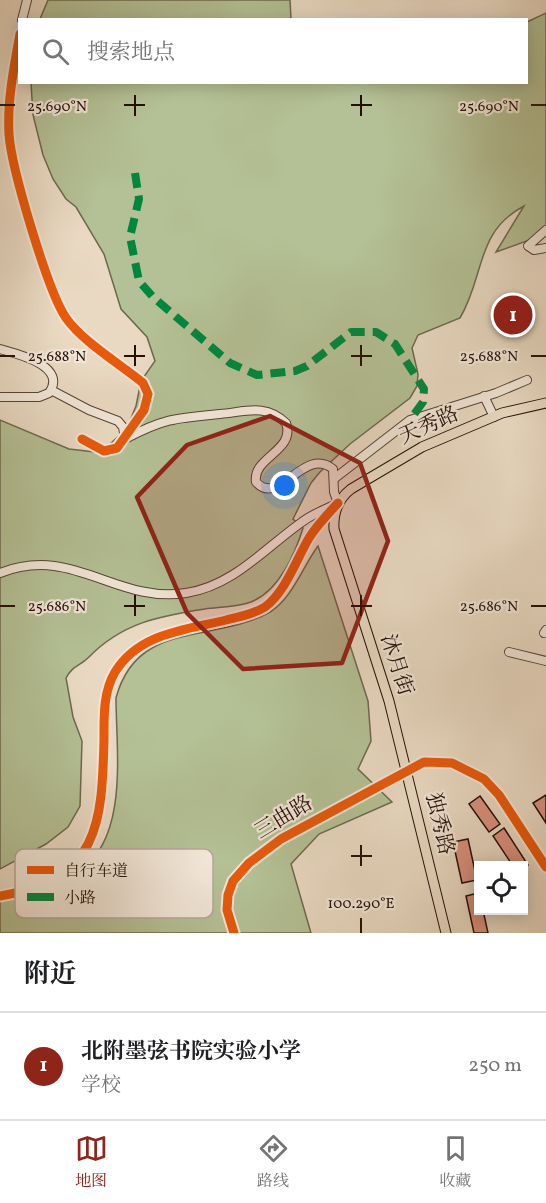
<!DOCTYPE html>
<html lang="zh">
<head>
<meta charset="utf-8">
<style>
	:root { --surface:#fff; --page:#f6f6f6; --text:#202124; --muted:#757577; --line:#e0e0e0; --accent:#8f2418 }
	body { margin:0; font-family:Vollkorn,"Noto Serif SC",serif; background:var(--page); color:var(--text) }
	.controls { position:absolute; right:18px; bottom:18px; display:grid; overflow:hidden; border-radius:0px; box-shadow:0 3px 15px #0003 }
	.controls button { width:54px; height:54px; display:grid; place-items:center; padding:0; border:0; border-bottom:2px solid var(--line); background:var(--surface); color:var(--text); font:30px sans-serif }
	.you { position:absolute; left:285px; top:486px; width:21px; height:21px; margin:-15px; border:4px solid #fff; border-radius:50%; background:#1a73e8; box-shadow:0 0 0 9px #1a73e833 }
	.badge { display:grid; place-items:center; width:39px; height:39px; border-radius:50%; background:var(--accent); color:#fff; font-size:20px; font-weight:700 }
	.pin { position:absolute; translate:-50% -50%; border:3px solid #fff; box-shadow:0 2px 6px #0006 }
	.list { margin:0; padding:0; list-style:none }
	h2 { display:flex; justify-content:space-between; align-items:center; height:78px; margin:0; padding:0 24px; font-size:26px }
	h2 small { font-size:20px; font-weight:400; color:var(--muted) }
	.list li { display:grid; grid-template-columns:39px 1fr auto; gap:18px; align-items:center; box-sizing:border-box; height:108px; padding:0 24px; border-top:2px solid var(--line) }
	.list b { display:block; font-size:22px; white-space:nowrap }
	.list p { margin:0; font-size:20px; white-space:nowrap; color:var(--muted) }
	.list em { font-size:20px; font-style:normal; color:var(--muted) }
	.icon { flex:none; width:33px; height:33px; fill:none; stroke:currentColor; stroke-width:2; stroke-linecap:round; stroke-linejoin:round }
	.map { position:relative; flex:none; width:546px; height:933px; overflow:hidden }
	.search { position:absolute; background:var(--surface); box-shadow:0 3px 15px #0003; left:18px; right:18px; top:18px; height:66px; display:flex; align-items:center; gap:15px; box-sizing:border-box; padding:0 21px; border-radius:0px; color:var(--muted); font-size:22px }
	.sheet { height:186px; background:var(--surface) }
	nav { display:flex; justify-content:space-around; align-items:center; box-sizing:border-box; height:84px; border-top:2px solid var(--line); background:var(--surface); font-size:16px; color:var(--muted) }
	nav a { display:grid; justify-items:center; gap:3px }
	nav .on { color:var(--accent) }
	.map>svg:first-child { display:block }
</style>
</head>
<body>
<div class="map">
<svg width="546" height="933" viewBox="0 0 546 933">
	<rect width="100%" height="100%" fill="#e9d9c2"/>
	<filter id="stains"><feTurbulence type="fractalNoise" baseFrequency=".00333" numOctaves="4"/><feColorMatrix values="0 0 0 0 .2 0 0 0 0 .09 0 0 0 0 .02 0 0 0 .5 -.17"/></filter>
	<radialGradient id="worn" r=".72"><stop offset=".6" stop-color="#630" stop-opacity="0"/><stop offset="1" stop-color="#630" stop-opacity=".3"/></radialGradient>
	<g fill="#b4c095" stroke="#6d684e" stroke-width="1.5">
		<polygon points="48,0 290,0 291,19 40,19"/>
		<path d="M546,13V234L496,252L524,206C475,232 485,276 460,318L418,335L412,348L418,374L417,386L410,398L350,444L320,472L311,483L293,519L303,528C295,554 279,591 251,602C237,607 220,607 205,609C159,616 122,623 89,657C79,667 73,665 66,678L73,717L82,741L80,806L68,827L46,844L0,869V420L69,449L95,452L107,447L127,428L136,406L141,381L155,361L147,337L121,309L104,254L76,207L66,199L53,179L43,155L33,115L31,83L526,82L527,22Z"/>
		<path d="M318,546L368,701L371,741L358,769L392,802L319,834L291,864L311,933H0V899C27,892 58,886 81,870C129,835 116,750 116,698C137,619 213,644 270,612C292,599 303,566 318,546Z"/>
	</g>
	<g fill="#db927f" stroke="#260f07" stroke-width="1.5">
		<polygon points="546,795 546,823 533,803"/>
		<polygon points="480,796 500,824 489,832 469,804"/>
		<polygon points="504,828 528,865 524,868 524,866 513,866 493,836"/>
		<polygon points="468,839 477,880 462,883 453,842"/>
		<polygon points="478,893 478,910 483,910 488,933 474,933 466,896"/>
	</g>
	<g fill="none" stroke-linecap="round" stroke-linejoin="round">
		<g stroke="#574236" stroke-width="10">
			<g id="minor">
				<polyline points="22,20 27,0"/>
				<path d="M20,34C14,67 7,101 9,134C11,167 48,292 66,318C83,342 120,364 143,383L148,394L144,410L117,448L104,451L82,439"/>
				<polyline points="546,230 528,246 534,250 546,248"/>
				<path d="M0,349C18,354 68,366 49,393L39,397H0"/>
				<path d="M51,390L89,410L118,421L123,427L125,439C165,418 177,418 220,414C245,412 265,403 286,423C296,451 252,457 256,482C279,508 304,445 333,469L334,492L338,503"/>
				<polyline points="484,396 494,417"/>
				<polyline points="335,478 410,420 496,393 527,380"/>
				<path d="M0,573C72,544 116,604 186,593C233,586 265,548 302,522C311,515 323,510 334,505"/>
				<polyline points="544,633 546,630"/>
				<polyline points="509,652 546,661"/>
				<path d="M0,896C99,880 102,825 104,740C104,717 103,693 114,673C147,618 216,638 264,607C287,592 295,557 311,535C318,524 328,514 337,504"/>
				<polyline points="234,933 227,910 228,895 233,881 249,863 281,839 424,762 452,763 484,779 499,795 546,867"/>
			</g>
		</g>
		<g stroke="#260f07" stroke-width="11">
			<path id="major" d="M446,933L389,701L334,529C333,512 338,499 351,489L422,447L502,413L546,403"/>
		</g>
		<use href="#minor" stroke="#f1e6d7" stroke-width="8"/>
		<use href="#major" stroke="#e9d9c2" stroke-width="9"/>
		<polyline stroke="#00873e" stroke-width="8" stroke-dasharray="15 8" stroke-linecap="butt" points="135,173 139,199 130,237 139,281 153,297 230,363 257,375 295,371 307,366 351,332 376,332 395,344 424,389 423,402 410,420"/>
		<g stroke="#f1e6d7" stroke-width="13">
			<g id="cycleway">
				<path d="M20,34C14,67 7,101 9,134C11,167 48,292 66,318C83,342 120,364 143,383L148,394L144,410L117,448L104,451L82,439"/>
				<path d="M0,896C99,880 102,824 104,739C104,717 103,692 115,672C139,633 185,630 226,620C239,617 254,614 265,607C286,591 296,560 309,538C317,525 328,514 338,503"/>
				<polyline points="234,933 227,910 228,895 233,881 249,863 281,839 424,762 452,763 484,779 499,795 546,867"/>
			</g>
		</g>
		<use href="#cycleway" stroke="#e8590c" stroke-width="9"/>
	</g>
	<path fill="#8f2418" fill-opacity="0.2" stroke="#8f2418" stroke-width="4.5" stroke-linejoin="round" d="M270,416L360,463L388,541L342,663L243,669L187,613L137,497L187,445Z"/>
	<path fill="none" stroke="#260f07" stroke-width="2" d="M135,95V116M361,95V116M0,105H15M124,105H145M351,105H372M531,105H546M135,345V366M361,345V366M0,356H15M124,356H145M351,356H372M531,356H546M135,595V616M361,595V616M0,606H15M124,606H145M351,606H372M531,606H546M361,845V866M351,856H372M361,918V933"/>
	<g text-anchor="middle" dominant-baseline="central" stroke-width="4.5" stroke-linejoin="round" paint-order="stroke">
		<g font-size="21" fill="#260f07" stroke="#f1e6d7">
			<text transform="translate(429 426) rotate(-24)">天秀路</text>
			<text transform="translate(396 665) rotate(72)">沐月街</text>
			<text transform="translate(284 818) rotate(-31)">三曲路</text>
			<text transform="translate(439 824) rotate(77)">独秀路</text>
		</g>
	</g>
	<rect x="15" y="849" width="198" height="69" rx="9" fill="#f1e6d7" stroke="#b4a699" stroke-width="1.5"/>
	<rect x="27" y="866" width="27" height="8" fill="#e8590c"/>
	<rect x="27" y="893" width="27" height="8" fill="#00873e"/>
	<g font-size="16" fill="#260f07">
		<text x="64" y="876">自行车道</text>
		<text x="64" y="903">小路</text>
	</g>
	<g font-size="15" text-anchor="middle" fill="#260f07" stroke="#f1e6d7" stroke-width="4.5" stroke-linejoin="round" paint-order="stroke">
		<text x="57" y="111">25.690°N</text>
		<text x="489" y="111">25.690°N</text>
		<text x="57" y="361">25.688°N</text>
		<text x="489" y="361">25.688°N</text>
		<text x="57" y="611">25.686°N</text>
		<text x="489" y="611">25.686°N</text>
		<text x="361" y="908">100.290°E</text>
	</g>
	<rect width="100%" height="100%" filter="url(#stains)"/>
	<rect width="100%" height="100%" fill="url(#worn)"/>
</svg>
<div class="controls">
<button><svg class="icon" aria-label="locate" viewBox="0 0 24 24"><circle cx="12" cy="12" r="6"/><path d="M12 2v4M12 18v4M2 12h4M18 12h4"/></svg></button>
</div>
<div class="you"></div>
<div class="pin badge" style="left:513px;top:315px">1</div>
<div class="search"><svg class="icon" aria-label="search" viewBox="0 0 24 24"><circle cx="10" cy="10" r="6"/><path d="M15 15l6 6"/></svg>搜索地点</div>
</div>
<section class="sheet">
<h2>附近<small></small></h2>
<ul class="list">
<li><span class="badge">1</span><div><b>北附墨弦书院实验小学</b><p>学校</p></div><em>250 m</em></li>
</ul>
</section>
<nav>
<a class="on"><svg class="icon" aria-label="map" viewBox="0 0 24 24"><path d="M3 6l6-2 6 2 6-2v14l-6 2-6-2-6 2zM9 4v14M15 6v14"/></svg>地图</a>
<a><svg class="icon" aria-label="directions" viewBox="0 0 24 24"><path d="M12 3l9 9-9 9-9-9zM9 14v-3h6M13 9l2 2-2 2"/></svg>路线</a>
<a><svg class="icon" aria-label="saved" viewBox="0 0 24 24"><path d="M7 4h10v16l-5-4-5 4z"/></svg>收藏</a>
</nav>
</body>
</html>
